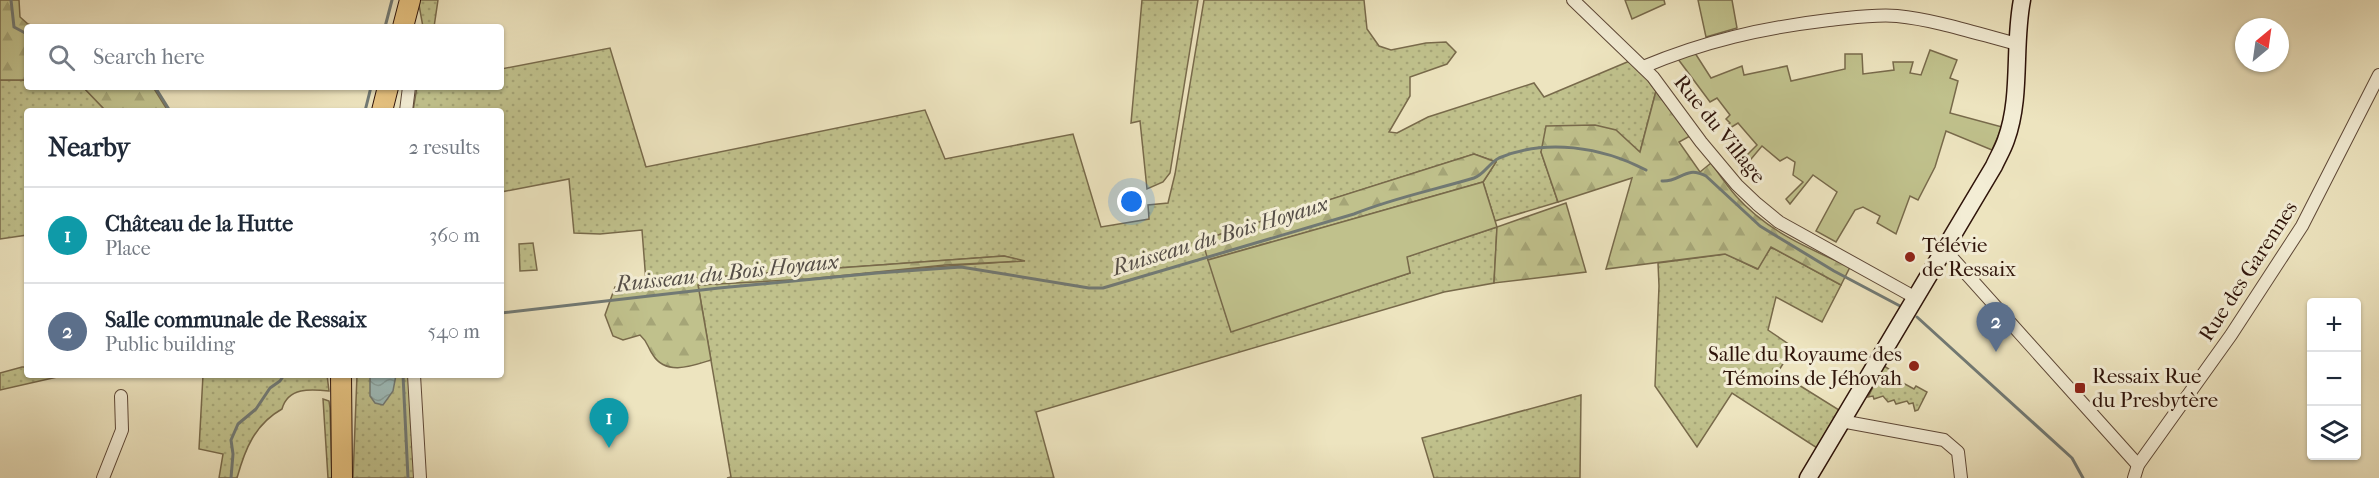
<!DOCTYPE html>
<html lang="en">
<head>
<meta charset="utf-8">
<style>
	:root { --surface:#fff; --page:#f2f2f3; --text:#1f2937; --muted:#747a83; --line:#e0e1e3; --accent:#ea580c }
	body { margin:0; font-family:"IM FELL French Canon",serif; background:var(--page); color:var(--text) }
	.controls { position:absolute; right:18px; bottom:18px; display:grid; overflow:hidden; border-radius:6px; box-shadow:0 2px 4px #0004 }
	.controls button { width:54px; height:54px; display:grid; place-items:center; padding:0; border:0; border-bottom:2px solid var(--line); background:var(--surface); color:var(--text); font:30px sans-serif }
	.compass { position:absolute; left:2235px; top:18px; width:54px; height:54px; border-radius:50%; background:var(--surface); box-shadow:0 2px 4px #0004; rotate:29deg }
	.you { position:absolute; left:1132px; top:202px; width:21px; height:21px; margin:-15px; border:4px solid #fff; border-radius:50%; background:#1a73e8; box-shadow:0 0 0 9px #1a73e833 }
	.badge { display:grid; place-items:center; width:39px; height:39px; border-radius:50%; background:var(--accent); color:#fff; font-size:20px; font-weight:700 }
	.pin { position:absolute; translate:-50% -50px; filter:drop-shadow(0 2px 3px #0008) }
	.pin::after { content:''; position:absolute; top:32px; width:21px; height:18px; background:inherit; clip-path:polygon(0 0,100% 0,50% 100%) }
	.list { margin:0; padding:0; list-style:none }
	h2 { display:flex; justify-content:space-between; align-items:center; height:78px; margin:0; padding:0 24px; font-size:26px }
	h2 small { font-size:20px; font-weight:400; color:var(--muted) }
	.list li { display:grid; grid-template-columns:39px 1fr auto; gap:18px; align-items:center; box-sizing:border-box; height:96px; padding:0 24px; border-top:2px solid var(--line) }
	.list b { display:block; font-size:22px; white-space:nowrap }
	.list p { margin:0; font-size:20px; white-space:nowrap; color:var(--muted) }
	.list em { font-size:20px; font-style:normal; color:var(--muted) }
	.icon { flex:none; width:33px; height:33px; fill:none; stroke:currentColor; stroke-width:2; stroke-linecap:round; stroke-linejoin:round }
	.map { position:relative; flex:none; width:2379px; height:478px; overflow:hidden }
	.search { position:absolute; background:var(--surface); box-shadow:0 2px 4px #0004; left:24px; top:24px; width:480px; height:66px; display:flex; align-items:center; gap:15px; box-sizing:border-box; padding:0 21px; border-radius:6px; color:var(--muted); font-size:22px }
	.panel { position:absolute; background:var(--surface); box-shadow:0 2px 4px #0004; left:24px; top:108px; width:480px; height:270px; border-radius:6px }
	.map>svg:first-child { display:block }
</style>
</head>
<body>
<div class="map">
<svg width="2379" height="478" viewBox="0 0 2379 478">
	<defs>
		<pattern id="grass-dots" width="8" height="8" patternUnits="userSpaceOnUse" patternTransform="scale(1.5)"><rect width="8" height="8" fill="#c0c18c"/><path d="M2 2h.1M6 6h.1" fill="none" stroke="#a5a577" stroke-width="1.8" stroke-linecap="round"/></pattern>
		<pattern id="forest-firs" width="22" height="20" patternUnits="userSpaceOnUse" patternTransform="scale(1.5)"><rect width="22" height="20" fill="#c0c18c"/><path d="M5 1l3.5 6h-7zM16 11l3.5 6h-7z" fill="#a5a577"/></pattern>
		<pattern id="water-waves" width="16" height="10" patternUnits="userSpaceOnUse" patternTransform="scale(1.5)"><rect width="16" height="10" fill="#9dbcbb"/><path d="M0 5q4-4 8 0t8 0" fill="none" stroke="#88a19f"/></pattern>
	</defs>
	<rect width="100%" height="100%" fill="#ede4bf"/>
	<filter id="stains"><feTurbulence type="fractalNoise" baseFrequency=".00333" numOctaves="4"/><feColorMatrix values="0 0 0 0 .2 0 0 0 0 .09 0 0 0 0 .02 0 0 0 .5 -.17"/></filter>
	<radialGradient id="worn" r=".72"><stop offset=".6" stop-color="#630" stop-opacity="0"/><stop offset="1" stop-color="#630" stop-opacity=".3"/></radialGradient>
	<g fill="url(#grass-dots)" stroke="#786a4b" stroke-width="1.5">
		<polygon points="420,0 438,0 434,27 423,27 419,5"/>
		<polygon points="1142,0 1198,0 1170,173 1163,182 1147,189 1140,121 1131,123"/>
		<path d="M1204,0H1364L1367,29L1379,46L1391,50L1426,43L1446,42L1456,52L1447,64L1410,77V96L1389,132L1397,133L1428,117L1534,83L1544,97L1632,60L1656,91L1640,152H1541L1558,202L1495,221L1483,182L1496,162L1474,154L1203,240L1231,331L1410,273L1406,257L1497,227L1494,283L1444,292L1036,412L1054,478H727L731,477L698,285C806,279 914,267 1022,261L1004,256L646,282L642,230L600,234L574,233L569,179L501,192V111H413L417,87H501V69L610,48L646,167L925,110L945,159L1073,134L1101,227L1149,219L1148,205L1168,203L1175,174Z"/>
		<polygon points="0,80 27,80 27,87 83,87 106,111 27,111 27,235 0,239"/>
		<polygon points="533,243 537,270 520,271 519,244"/>
		<polygon points="1771,247 1841,285 1822,322 1776,297 1768,330 1793,347 1778,372 1839,410 1817,448 1732,393 1697,447 1655,386 1659,286 1658,263 1726,254 1757,269"/>
		<polygon points="1884,366 1892,371 1890,376 1914,389 1916,386 1927,392 1918,410 1915,411 1913,403 1909,404 1907,401 1896,404 1894,400 1888,402 1883,396 1874,399 1873,396 1868,397"/>
		<polygon points="22,367 27,367 27,375 66,375 0,390 0,373"/>
		<path d="M203,375H327L329,391C311,389 288,387 282,409C255,424 245,449 237,478H219L223,454L199,449Z"/>
		<polygon points="357,375 411,375 417,478 353,478"/>
		<polygon points="1581,395 1580,478 1434,478 1422,438"/>
		<polygon points="323,399 329,401 330,408 332,478 328,478"/>
	</g>
	<g fill="url(#forest-firs)" stroke="#786a4b" stroke-width="1.5">
		<polygon points="0,0 19,0 20,17 28,24 37,27 27,27 27,80 0,80"/>
		<polygon points="83,87 153,87 168,111 106,111"/>
		<path d="M1656,91L1690,136L1679,142L1700,172L1711,163C1719,174 1727,186 1736,196C1767,231 1809,249 1850,267L1841,285L1771,247L1758,269L1725,254L1606,269L1632,178L1558,202L1541,152L1546,126L1595,125L1616,130L1640,152Z"/>
		<polygon points="1474,154 1496,162 1483,182 1208,260 1202,240"/>
		<polygon points="1566,203 1586,272 1494,283 1497,227"/>
		<path d="M1004,256L1025,261L945,265L808,279L698,285L711,360C692,366 666,376 653,355C647,347 649,343 640,335L623,340L613,336L605,315L615,287L646,282Z"/>
	</g>
	<g fill="#c0c18c" stroke="#786a4b" stroke-width="1.5">
		<polygon points="1625,0 1664,0 1665,4 1632,19"/>
		<polygon points="1698,0 1732,0 1737,28 1706,37"/>
		<polygon points="1930,50 1957,60 1950,78 1958,81 1950,113 2002,127 1992,150 1946,131 1935,167 1918,200 1910,196 1896,234 1877,223 1880,216 1863,207 1855,210 1836,242 1816,231 1837,192 1813,175 1790,204 1786,199 1803,182 1793,175 1795,162 1787,157 1780,161 1762,146 1746,165 1742,160 1757,145 1738,123 1730,128 1727,126 1730,123 1726,119 1730,115 1717,98 1710,102 1678,59 1695,53 1711,78 1742,66 1744,75 1787,66 1791,81 1845,69 1845,54 1862,54 1863,74 1894,70 1893,62 1913,62 1910,73 1921,75"/>
		<polygon points="1483,182 1497,227 1407,257 1410,273 1231,332 1208,260"/>
	</g>
	<polygon fill="url(#water-waves)" stroke="#717974" stroke-width="1.5" points="370,375 396,375 393,391 383,405 375,403 370,396"/>
	<g fill="none" stroke-linecap="round" stroke-linejoin="round">
		<g stroke="#717974" stroke-width="3">
			<polyline points="11,0 14,27 27,34"/>
			<polyline points="385,27 392,0"/>
			<polyline points="155,87 170,111"/>
			<polyline points="365,111 371,87"/>
			<path d="M1662,181C1681,182 1685,165 1706,176L1760,226L1834,271L1900,306"/>
			<path d="M501,313L719,288L877,273L961,267L1089,288H1103L1354,214C1393,198 1434,190 1474,178C1484,175 1489,163 1499,158C1546,138 1602,147 1646,170"/>
			<polyline points="1917,317 2072,458 2083,478"/>
			<polyline points="403,375 408,478"/>
			<polyline points="231,478 233,454 231,440 238,424 256,409 270,388 280,381 284,375"/>
		</g>
		<g stroke="#5e4837" stroke-width="14">
			<g id="street">
				<polyline points="1573,0 1653,77 1701,142 1737,185 1757,204 1779,222 1916,298"/>
				<path d="M1643,67C1705,41 1762,28 1829,20C1851,18 1874,14 1897,16C1937,20 1978,34 2017,44"/>
				<polyline points="406,111 409,87"/>
				<polyline points="1945,250 2138,465"/>
				<polyline points="414,375 420,478"/>
				<polyline points="1841,421 1944,440 1958,452 1961,478"/>
				<polyline points="103,478 122,430 121,396"/>
				<polyline points="2134,478 2138,465 2231,335 2302,226 2379,75"/>
			</g>
		</g>
		<g stroke="#2f140a" stroke-width="19">
			<path id="secondary" d="M1808,478L1994,166C1998,157 2003,149 2006,140C2022,96 2013,46 2022,0"/>
		</g>
		<g stroke="#2f140a" stroke-width="22">
			<g id="primary">
				<polyline points="403,27 410,0"/>
				<polyline points="382,111 388,87"/>
				<polyline points="341,375 342,478"/>
			</g>
		</g>
		<use href="#street" stroke="#f3edd5" stroke-width="12"/>
		<use href="#secondary" stroke="#f3edd5" stroke-width="16"/>
		<use href="#primary" stroke="#e6c280" stroke-width="20"/>
	</g>
	<g fill="#8f2418" stroke="#f3edd5" stroke-width="2">
		<circle cx="1910" cy="257" r="6"/>
		<circle cx="1914" cy="366" r="6"/>
		<rect x="2074" y="382" width="12" height="12" rx="3"/>
	</g>
	<g text-anchor="middle" dominant-baseline="central" stroke-width="6" stroke-linejoin="round" paint-order="stroke">
		<g font-size="21" fill="#2f140a" stroke="#f3edd5">
			<text transform="translate(1720 129) rotate(51)">Rue du Village</text>
			<text transform="translate(2248 271) rotate(-57)">Rue des Garennes</text>
		</g>
		<g font-size="21" fill="#2f140a" stroke="#f3edd5" text-anchor="start">
			<text x="1922" y="245">Télévie<tspan x="1922" dy="24">de Ressaix</tspan></text>
			<text x="1902" y="354" text-anchor="end">Salle du Royaume des<tspan x="1902" dy="24">Témoins de Jéhovah</tspan></text>
			<text x="2092" y="376">Ressaix Rue<tspan x="2092" dy="24">du Presbytère</tspan></text>
		</g>
		<g font-size="22" font-style="italic" fill="#564f48" stroke="#f3edd5">
			<text transform="translate(1220 236) rotate(-17)">Ruisseau du Bois Hoyaux</text>
			<text transform="translate(727 273) rotate(-6)">Ruisseau du Bois Hoyaux</text>
		</g>
	</g>
	<rect width="100%" height="100%" filter="url(#stains)"/>
	<rect width="100%" height="100%" fill="url(#worn)"/>
</svg>
<div class="controls">
<button>+</button>
<button>−</button>
<button><svg class="icon" aria-label="layers" viewBox="0 0 24 24"><path d="M12 4l9 5-9 5-9-5zM3 14l9 5 9-5"/></svg></button>
</div>
<svg class="compass" viewBox="-18 -18 36 36"><path d="M0-13l5 13h-10z" fill="#e53935"/><path d="M0 13l5-13h-10z" fill="#747a83"/></svg>
<div class="you"></div>
<div class="pin badge" style="left:609px;top:448px;background:#0f9aa8">1</div>
<div class="pin badge" style="left:1996px;top:352px;background:#5c6f8a">2</div>
<div class="search"><svg class="icon" aria-label="search" viewBox="0 0 24 24"><circle cx="10" cy="10" r="6"/><path d="M15 15l6 6"/></svg>Search here</div>
<section class="panel">
<h2>Nearby<small>2 results</small></h2>
<ul class="list">
<li><span class="badge" style="background:#0f9aa8">1</span><div><b>Château de la Hutte</b><p>Place</p></div><em>360 m</em></li>
<li><span class="badge" style="background:#5c6f8a">2</span><div><b>Salle communale de Ressaix</b><p>Public building</p></div><em>540 m</em></li>
</ul>
</section>
</div>
</body>
</html>
